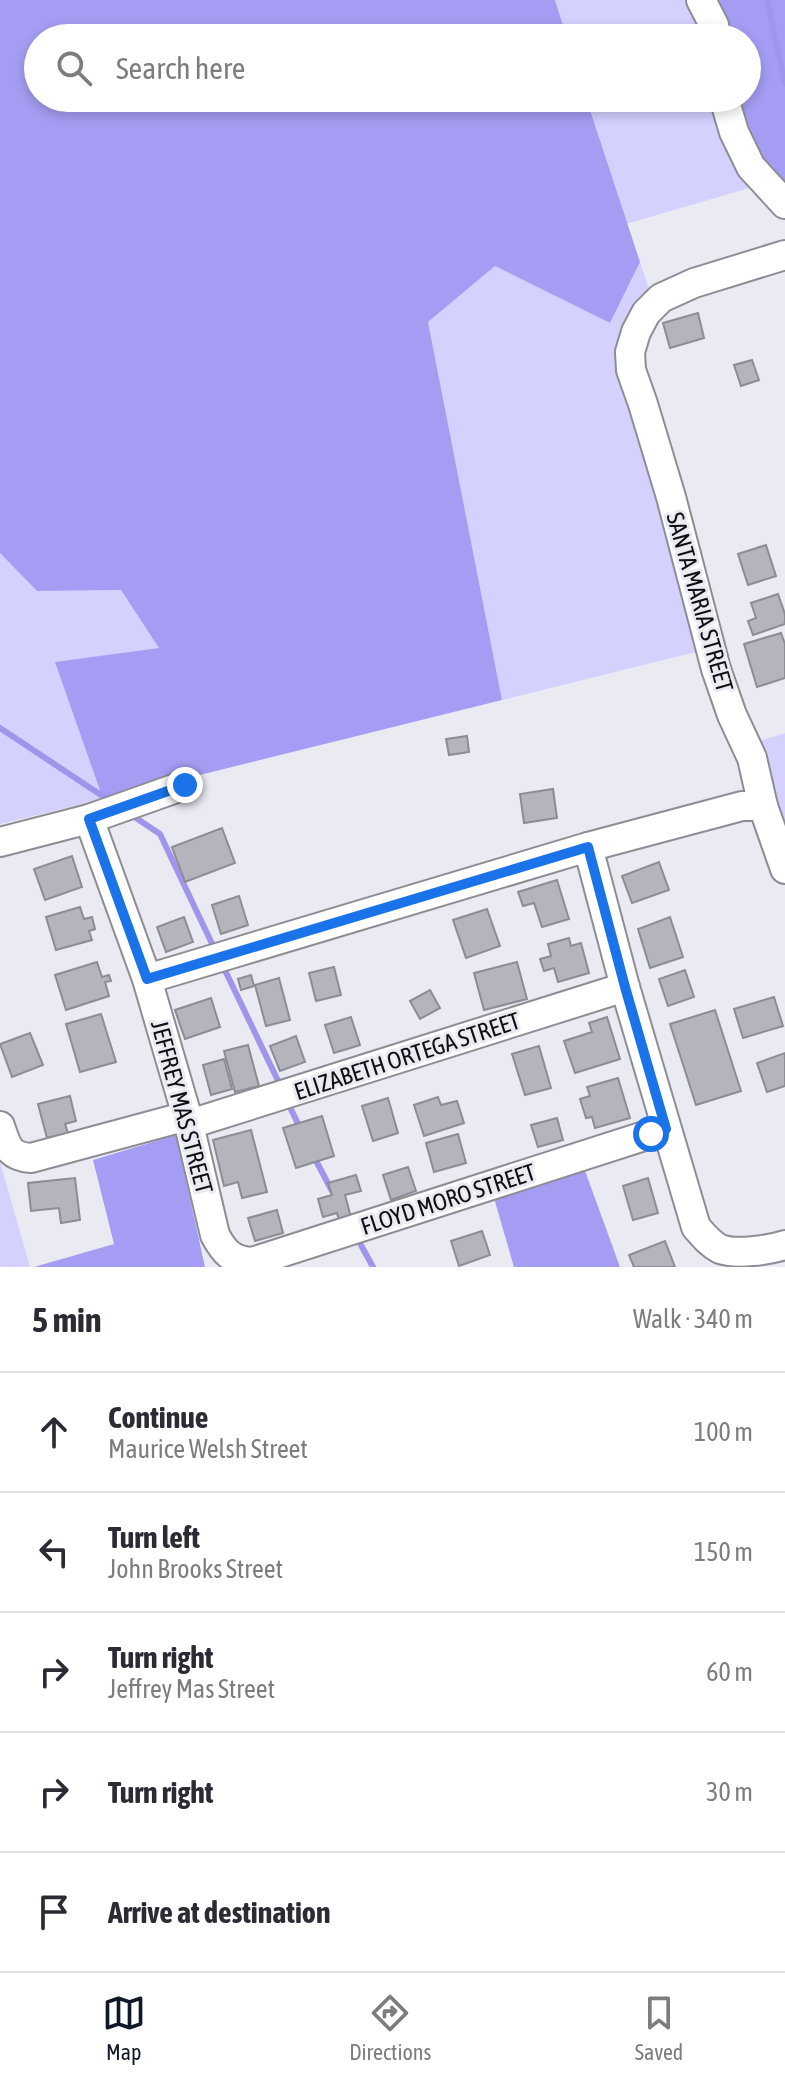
<!DOCTYPE html>
<html lang="en">
<head>
<meta charset="utf-8">
<style>
	:root { --surface:#fff; --page:#f2f2f3; --text:#2b2b33; --muted:#7c7c81; --line:#e1e1e2; --accent:#111827 }
	body { margin:0; font-family:"Asap Condensed",sans-serif; background:var(--page); color:var(--text) }
	.stop { position:absolute; width:24px; height:24px; margin:-18px; border:6px solid #1a73e8; border-radius:50%; background:#fff }
	.stop.end { background:#1a73e8; border-color:#fff; box-shadow:0 2px 8px #0008 }
	.list { margin:0; padding:0; list-style:none }
	h2 { display:flex; justify-content:space-between; align-items:center; height:104px; margin:0; padding:0 32px; font-size:34px }
	h2 small { font-size:26px; font-weight:400; color:var(--muted) }
	.list li { display:grid; grid-template-columns:52px 1fr auto; gap:24px; align-items:center; box-sizing:border-box; height:120px; padding:0 32px; border-top:2px solid var(--line) }
	.list b { display:block; font-size:30px; white-space:nowrap }
	.list p { margin:0; font-size:26px; white-space:nowrap; color:var(--muted) }
	.list em { font-size:26px; font-style:normal; color:var(--muted) }
	.icon { flex:none; width:44px; height:44px; fill:none; stroke:currentColor; stroke-width:2; stroke-linecap:round; stroke-linejoin:round }
	.map { position:relative; flex:none; width:785px; height:1267px; overflow:hidden }
	.search { position:absolute; background:var(--surface); box-shadow:0 4px 12px #0003; left:24px; right:24px; top:24px; height:88px; display:flex; align-items:center; gap:20px; box-sizing:border-box; padding:0 28px; border-radius:44px; color:var(--muted); font-size:30px }
	.sheet { height:704px; background:var(--surface) }
	nav { display:flex; justify-content:space-around; align-items:center; box-sizing:border-box; height:112px; border-top:2px solid var(--line); background:var(--surface); font-size:22px; color:var(--muted) }
	nav a { display:grid; justify-items:center; gap:4px }
	nav .on { color:var(--accent) }
	.map>svg:first-child { display:block }
</style>
</head>
<body>
<div class="map">
<svg width="785" height="1267" viewBox="0 0 785 1267">
	<rect width="100%" height="100%" fill="#eaeaf3"/>
	<g fill="#d4d1ff">
		<polygon points="555,0 697,0 711,38 567,38"/>
		<polygon points="586,98 718,98 756,186 626,224"/>
		<polygon points="640,262 651,295 630,328 704,650 502,700 428,322 495,266 610,323"/>
		<polygon points="0,553 37,591 121,590 160,649 56,662 103,799 0,824"/>
		<polygon points="785,733 785,835 756,742"/>
		<polygon points="0,1162 30,1267 0,1267"/>
	</g>
	<g fill="#a59df3">
		<polygon points="0,0 555,0 567,38 38,38 38,98 586,98 640,262 610,323 495,266 428,322 502,700 103,799 55,662 159,648 121,590 37,591 0,553"/>
		<polygon points="706,0 785,0 785,197 758,169 730,98 747,98 747,38 720,38"/>
		<polygon points="176,1135 205,1267 34,1267 114,1244 93,1160"/>
		<polygon points="584,1168 620,1267 514,1267 494,1198"/>
	</g>
	<g fill="none" stroke-linecap="round" stroke-linejoin="round">
		<g stroke="#9f96ec" stroke-width="6">
			<polyline points="767,0 785,84"/>
			<polyline points="0,728 110,801"/>
			<polyline points="130,814 160,834 215,950"/>
			<polyline points="222,964 281,1087"/>
			<polyline points="287,1101 301,1130"/>
			<polyline points="313,1155 332,1191"/>
			<polyline points="356,1236 373,1267"/>
		</g>
	</g>
	<g fill="#b5b4bd" stroke="#8c8c94" stroke-width="2">
		<polygon points="698,313 704,338 670,348 663,323"/>
		<polygon points="752,360 759,380 741,386 734,365"/>
		<polygon points="766,545 776,576 748,585 738,554"/>
		<polygon points="778,594 785,614 785,624 753,635 748,621 756,618 751,603"/>
		<polygon points="781,633 785,644 785,678 757,687 744,644"/>
		<polygon points="467,736 469,752 449,755 446,739"/>
		<polygon points="553,789 557,818 524,823 520,794"/>
		<polygon points="222,828 235,863 185,882 172,847"/>
		<polygon points="72,856 82,887 45,900 34,869"/>
		<polygon points="659,862 669,890 632,903 622,876"/>
		<polygon points="557,880 569,919 542,927 534,903 523,906 518,892"/>
		<polygon points="239,896 248,925 221,934 212,905"/>
		<polygon points="80,907 84,919 92,917 95,929 89,931 92,940 56,950 46,917"/>
		<polygon points="487,909 500,946 466,958 453,920"/>
		<polygon points="184,917 193,942 166,952 157,927"/>
		<polygon points="670,917 683,957 650,968 638,929"/>
		<polygon points="569,938 571,946 581,943 589,973 558,982 554,968 544,971 540,959 551,956 548,944"/>
		<polygon points="97,962 102,977 109,975 111,981 105,982 109,996 66,1010 55,975"/>
		<polygon points="517,962 527,999 484,1010 474,973"/>
		<polygon points="334,967 341,995 316,1001 309,973"/>
		<polygon points="685,970 694,997 668,1006 659,979"/>
		<polygon points="251,975 254,986 241,990 238,979"/>
		<polygon points="279,978 290,1020 266,1026 255,985"/>
		<polygon points="430,990 440,1008 420,1019 410,1001"/>
		<polygon points="774,997 783,1026 743,1038 734,1009"/>
		<polygon points="211,998 220,1027 185,1039 175,1010"/>
		<polygon points="715,1010 741,1091 696,1105 670,1024"/>
		<polygon points="101,1014 116,1062 80,1072 66,1024"/>
		<polygon points="351,1017 360,1045 334,1053 325,1025"/>
		<polygon points="607,1017 620,1059 575,1073 564,1041 592,1032 589,1023"/>
		<polygon points="30,1033 43,1065 12,1077 0,1044"/>
		<polygon points="296,1036 305,1062 280,1071 270,1046"/>
		<polygon points="248,1045 259,1086 235,1092 224,1051"/>
		<polygon points="539,1046 551,1088 525,1095 512,1054"/>
		<polygon points="785,1053 785,1086 767,1092 757,1063"/>
		<polygon points="224,1059 232,1089 211,1095 203,1065"/>
		<polygon points="618,1078 630,1118 595,1128 592,1117 586,1118 580,1099 590,1096 587,1087"/>
		<polygon points="70,1096 76,1121 65,1124 68,1133 47,1138 38,1104"/>
		<polygon points="438,1097 441,1105 457,1101 464,1123 424,1136 414,1105"/>
		<polygon points="388,1098 398,1133 373,1141 362,1106"/>
		<polygon points="322,1116 334,1156 296,1168 283,1128"/>
		<polygon points="557,1118 563,1140 538,1147 531,1125"/>
		<polygon points="251,1130 267,1192 242,1198 238,1182 224,1186 213,1140"/>
		<polygon points="458,1134 466,1163 434,1172 426,1143"/>
		<polygon points="408,1167 416,1191 391,1200 383,1175"/>
		<polygon points="356,1175 361,1191 345,1195 352,1221 340,1224 337,1213 323,1217 318,1199 332,1195 328,1183"/>
		<polygon points="75,1178 80,1220 61,1223 59,1208 31,1211 28,1183"/>
		<polygon points="648,1178 658,1213 633,1220 623,1186"/>
		<polygon points="277,1210 283,1233 255,1241 248,1218"/>
		<polygon points="482,1231 490,1255 459,1266 451,1241"/>
		<polygon points="665,1241 675,1267 634,1267 629,1255"/>
	</g>
	<g fill="none" stroke-linecap="round" stroke-linejoin="round">
		<g stroke="#8e8d96" stroke-width="32">
			<g id="minor">
				<polyline points="701,0 714,25 716,38"/>
				<polyline points="724,98 734,132 751,167 785,204"/>
				<polyline points="785,255 694,283 661,298 646,313 636,332 630,352 631,370 643,404 671,497 716,669 732,715 752,758 763,806 785,869"/>
				<path d="M89,819L147,979L187,1116L215,1235C224,1252 232,1261 252,1262L666,1129"/>
				<polyline points="0,842 89,819 185,785"/>
				<path d="M588,847L625,987L696,1227C703,1235 710,1244 720,1249C736,1255 769,1250 785,1245"/>
				<polyline points="147,979 588,847 742,806 763,806"/>
				<polyline points="190,1124 625,987"/>
				<path d="M0,1126C7,1146 8,1156 31,1158L187,1116"/>
			</g>
		</g>
		<use href="#minor" stroke="#fff" stroke-width="28"/>
	</g>
	<g fill="none" stroke-linecap="round" stroke-linejoin="round">
		<polyline stroke="#1a73e8" stroke-width="10" points="185,785 89,819 147,979 588,847 625,987 666,1129 651,1134"/>
	</g>
	<g text-anchor="middle" dominant-baseline="central" stroke-width="6" stroke-linejoin="round" paint-order="stroke">
		<g font-size="24" fill="#0f0f12" stroke="#eaeaf3">
			<text transform="translate(700 602) rotate(74)">SANTA MARIA STREET</text>
			<text transform="translate(407 1056) rotate(-18)">ELIZABETH ORTEGA STREET</text>
			<text transform="translate(182 1107) rotate(75)">JEFFREY MAS STREET</text>
			<text transform="translate(448 1199) rotate(-18)">FLOYD MORO STREET</text>
		</g>
	</g>
</svg>
<div class="stop" style="left:651px;top:1134px"></div>
<div class="stop end" style="left:185px;top:785px"></div>
<div class="search"><svg class="icon" aria-label="search" viewBox="0 0 24 24"><circle cx="10" cy="10" r="6"/><path d="M15 15l6 6"/></svg>Search here</div>
</div>
<section class="sheet">
<h2>5 min<small>Walk · 340 m</small></h2>
<ul class="list">
<li><svg class="icon" aria-label="ahead" viewBox="0 0 24 24"><path d="M12 20V5M6 11l6-6 6 6"/></svg><div><b>Continue</b><p>Maurice Welsh Street</p></div><em>100 m</em></li>
<li><svg class="icon" aria-label="left" viewBox="0 0 24 24"><path d="M17 20v-9H6M10 6l-5 5 5 5"/></svg><div><b>Turn left</b><p>John Brooks Street</p></div><em>150 m</em></li>
<li><svg class="icon" aria-label="right" viewBox="0 0 24 24"><path d="M7 20v-9h11M14 6l5 5-5 5"/></svg><div><b>Turn right</b><p>Jeffrey Mas Street</p></div><em>60 m</em></li>
<li><svg class="icon" aria-label="right" viewBox="0 0 24 24"><path d="M7 20v-9h11M14 6l5 5-5 5"/></svg><div><b>Turn right</b></div><em>30 m</em></li>
<li><svg class="icon" aria-label="arrive" viewBox="0 0 24 24"><path d="M6 21V4h12l-3 4 3 4H6"/></svg><div><b>Arrive at destination</b></div></li>
</ul>
</section>
<nav>
<a class="on"><svg class="icon" aria-label="map" viewBox="0 0 24 24"><path d="M3 6l6-2 6 2 6-2v14l-6 2-6-2-6 2zM9 4v14M15 6v14"/></svg>Map</a>
<a><svg class="icon" aria-label="directions" viewBox="0 0 24 24"><path d="M12 3l9 9-9 9-9-9zM9 14v-3h6M13 9l2 2-2 2"/></svg>Directions</a>
<a><svg class="icon" aria-label="saved" viewBox="0 0 24 24"><path d="M7 4h10v16l-5-4-5 4z"/></svg>Saved</a>
</nav>
</body>
</html>
